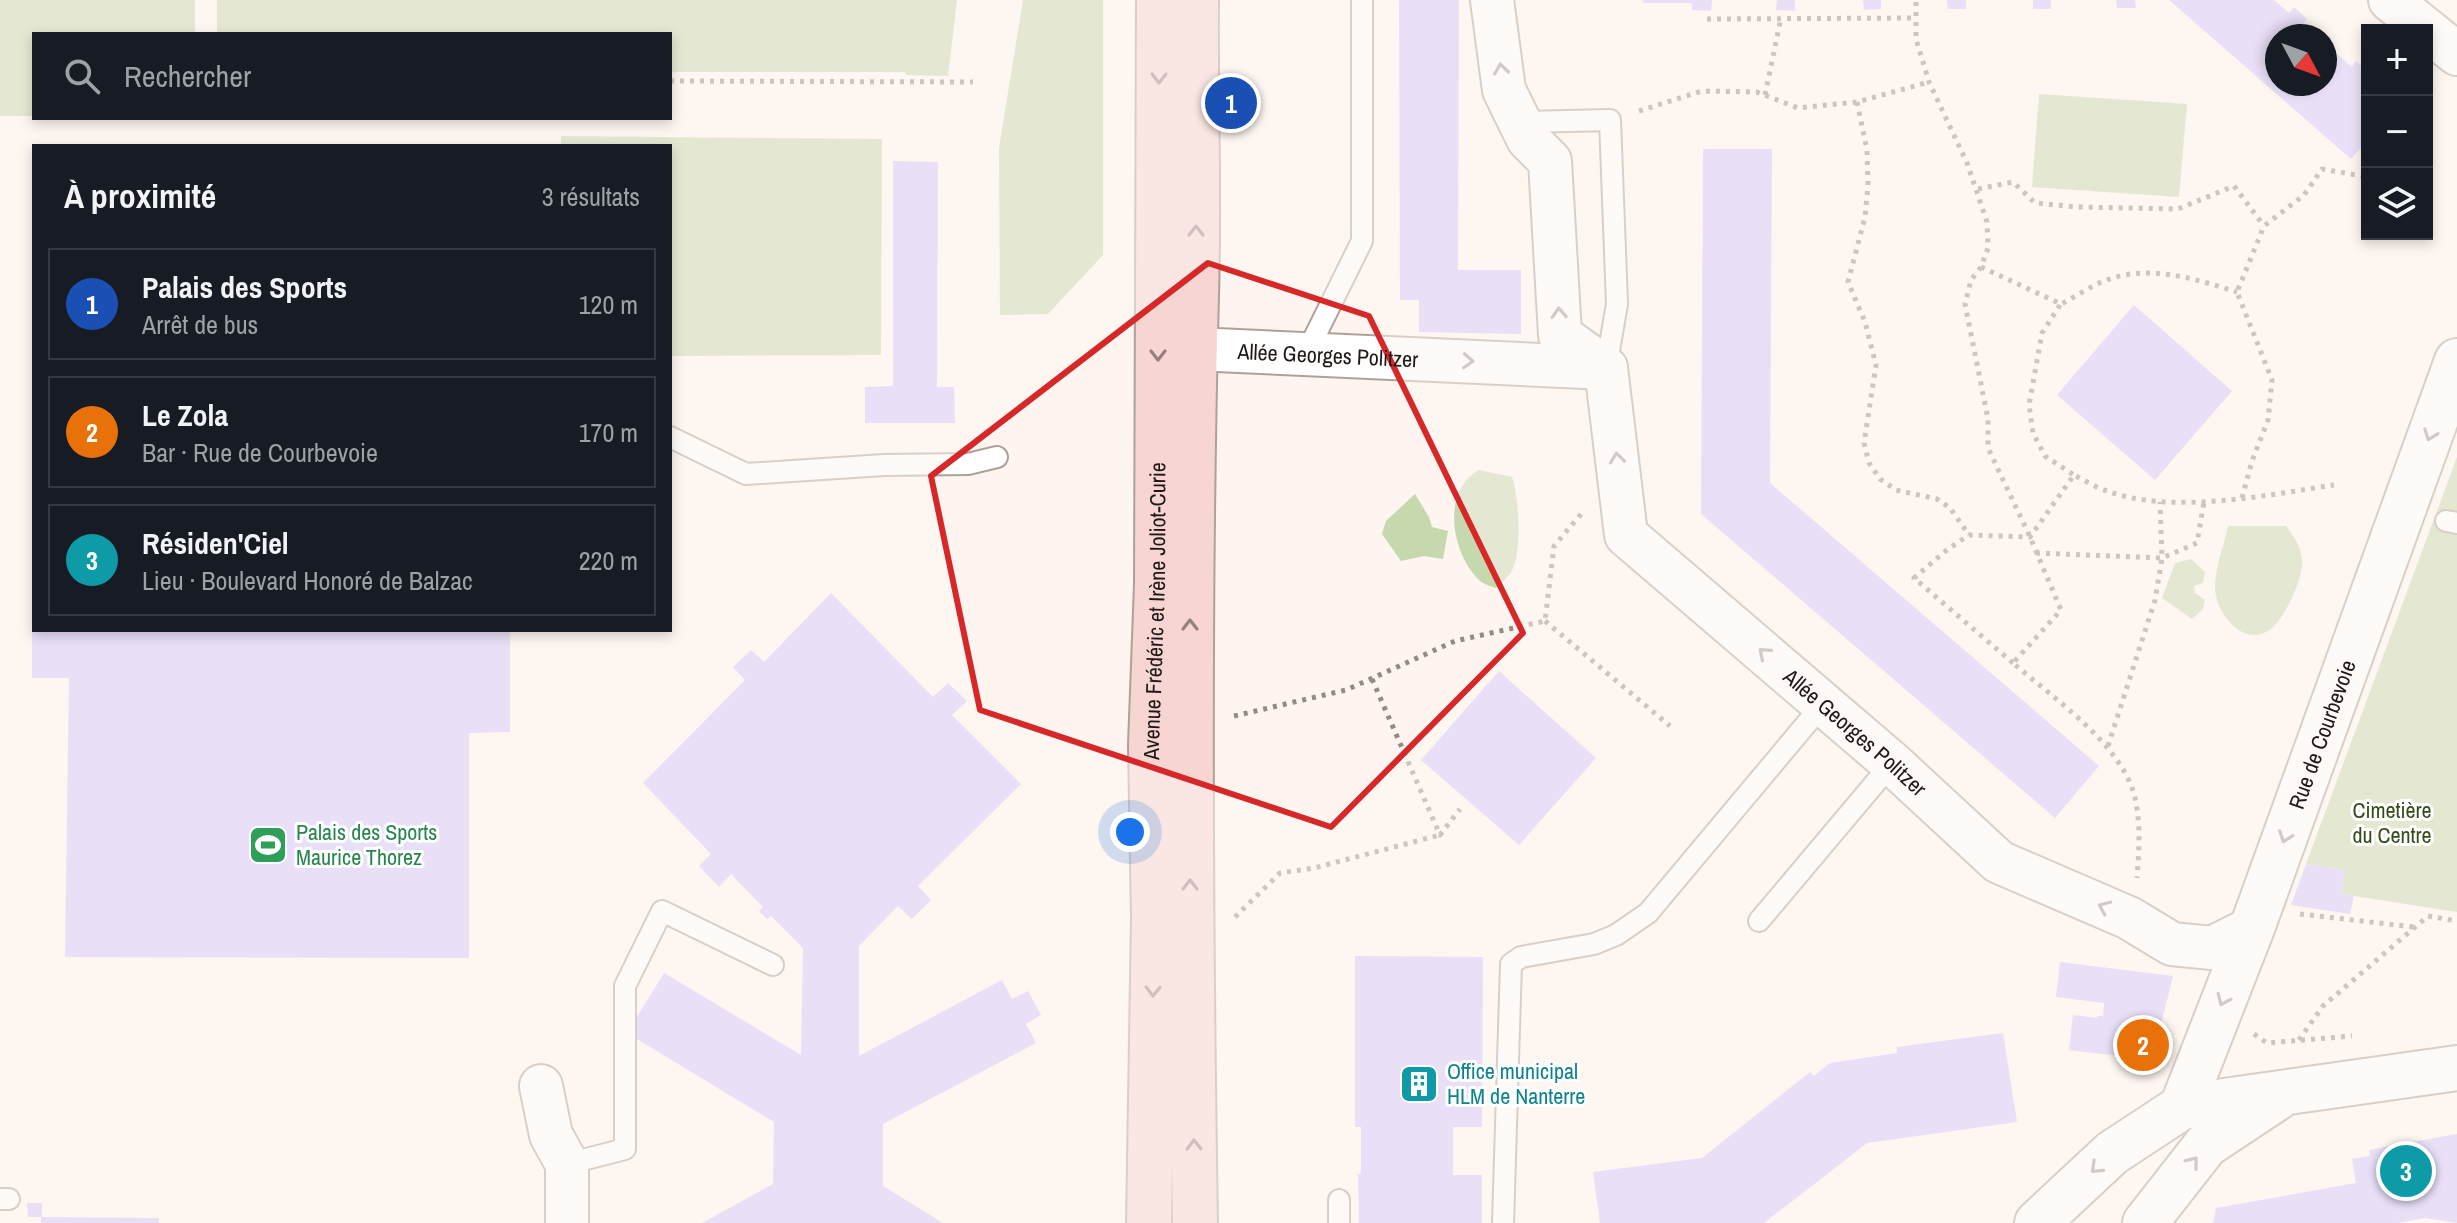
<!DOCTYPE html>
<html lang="fr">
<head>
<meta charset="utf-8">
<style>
	:root { --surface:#171b24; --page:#20242c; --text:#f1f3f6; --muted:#9ea1a6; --line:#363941; --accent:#bbb09d }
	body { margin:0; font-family:"Archivo Narrow",sans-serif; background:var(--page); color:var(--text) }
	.controls { position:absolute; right:24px; top:24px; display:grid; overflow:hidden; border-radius:0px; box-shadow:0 4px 12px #0003 }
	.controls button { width:72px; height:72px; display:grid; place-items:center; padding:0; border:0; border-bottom:2px solid var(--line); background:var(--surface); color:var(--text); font:40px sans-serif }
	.compass { position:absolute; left:2265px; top:24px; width:72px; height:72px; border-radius:50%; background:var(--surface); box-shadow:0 4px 12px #0003; rotate:131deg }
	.you { position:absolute; left:1130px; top:832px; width:28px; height:28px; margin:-20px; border:6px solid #fff; border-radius:50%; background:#1a73e8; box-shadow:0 0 0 12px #1a73e833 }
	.badge { display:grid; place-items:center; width:52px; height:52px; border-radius:50%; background:var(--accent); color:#fff; font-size:26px; font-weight:700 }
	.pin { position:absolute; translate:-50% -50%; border:4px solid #fff; box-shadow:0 2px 8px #0006 }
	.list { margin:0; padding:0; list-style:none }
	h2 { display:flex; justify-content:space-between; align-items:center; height:104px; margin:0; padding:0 32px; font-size:34px }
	h2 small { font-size:26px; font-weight:400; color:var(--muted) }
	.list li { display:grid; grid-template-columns:52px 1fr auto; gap:24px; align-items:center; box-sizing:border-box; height:112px; margin:0 16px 16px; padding:0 16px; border:2px solid var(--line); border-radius:0px }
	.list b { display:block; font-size:30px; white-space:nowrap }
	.list p { margin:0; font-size:26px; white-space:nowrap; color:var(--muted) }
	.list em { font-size:26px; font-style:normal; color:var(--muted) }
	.icon { flex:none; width:44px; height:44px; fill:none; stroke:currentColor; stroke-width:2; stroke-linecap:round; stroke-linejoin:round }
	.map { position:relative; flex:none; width:2457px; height:1223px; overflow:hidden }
	.search { position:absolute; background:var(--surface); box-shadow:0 4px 12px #0003; left:32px; top:32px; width:640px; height:88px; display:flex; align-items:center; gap:20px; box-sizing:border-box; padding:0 28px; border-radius:0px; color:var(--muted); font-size:30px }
	.panel { position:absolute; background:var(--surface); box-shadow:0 4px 12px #0003; left:32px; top:144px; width:640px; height:488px; border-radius:0px }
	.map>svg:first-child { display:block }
</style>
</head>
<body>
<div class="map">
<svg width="2457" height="1223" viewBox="0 0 2457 1223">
	<rect width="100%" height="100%" fill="#fef5f0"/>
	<g fill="#c5d8ae">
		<polygon points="0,0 195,0 195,34 34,34 34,116 0,116"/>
		<polygon points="217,0 957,0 948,76 906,75 905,72 670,72 670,34 217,34"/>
		<polygon points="1023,0 1103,0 1103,255 1048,314 1000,315 999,148"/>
		<polygon points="2039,94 2187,104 2179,197 2032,187"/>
		<polygon points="561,136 882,139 881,355 670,356 670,146 561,146"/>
		<polygon points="2457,457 2457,912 2341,894 2345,870 2306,864"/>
		<path d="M1479,470L1512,477C1519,497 1523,557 1510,574C1506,579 1500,584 1496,588C1490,586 1483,584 1479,580C1451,553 1441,490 1479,470Z"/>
		<polygon points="1415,494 1429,517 1432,527 1448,531 1443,559 1424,556 1401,561 1382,534 1386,521"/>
		<path d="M2228,526H2286C2295,538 2303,550 2302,565C2301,583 2283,622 2268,631C2241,647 2215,611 2215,587C2215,568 2224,545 2228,526Z"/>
		<polygon points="2191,559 2205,572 2203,583 2194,586 2195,593 2205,600 2203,609 2192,619 2162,598 2175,563"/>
	</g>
	<g fill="#d0c5ff">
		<polygon points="1399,0 1459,0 1458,270 1521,270 1521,334 1419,332 1419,300 1400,300"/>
		<polygon points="1643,0 1712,0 1711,11 1692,10 1692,3 1643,3"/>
		<polygon points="1777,0 1795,0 1795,11 1776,10"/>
		<polygon points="1863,0 1881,0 1881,9 1864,10"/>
		<polygon points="1947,0 1966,0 1966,9 1948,9"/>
		<rect x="2033" y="0" width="18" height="9"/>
		<polygon points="2116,0 2135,0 2136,8 2117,8"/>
		<polygon points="2169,0 2274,0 2289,13 2294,7 2307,19 2303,24 2316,36 2277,36 2277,84 2325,84 2325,44 2352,67 2356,61 2367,71 2364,77 2367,80 2367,141 2351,159"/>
		<polygon points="1703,149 1772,149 1770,483 2099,766 2055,818 1701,514"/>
		<polygon points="893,161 938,162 937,387 954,387 955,423 865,423 865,387 893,386"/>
		<polygon points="2134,305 2232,391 2155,480 2057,395"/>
		<polygon points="831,593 933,697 948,683 967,701 952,715 1021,784 918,886 931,900 912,919 898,906 859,946 859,1056 1002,980 1012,999 1028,991 1041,1015 1026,1024 1036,1043 883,1124 883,1186 943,1223 702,1223 773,1184 774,1122 627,1033 664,973 801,1055 803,948 771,916 767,919 759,911 763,907 731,874 719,887 699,866 711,854 643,783 745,680 733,667 751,650 764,662"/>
		<polygon points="32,630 510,630 510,732 469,733 469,958 65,957 69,678 32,678"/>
		<polygon points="1499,671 1596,758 1519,845 1421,760"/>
		<polygon points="2306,864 2345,870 2341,894 2354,896 2350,914 2291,905"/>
		<polygon points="1355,956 1483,957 1482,1127 1453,1127 1453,1175 1482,1175 1482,1223 1359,1223 1358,1174 1360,1174 1361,1170 1361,1127 1355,1127"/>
		<polygon points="2060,962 2173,976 2152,1060 2069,1050 2073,1015 2097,1018 2098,1016 2103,1016 2104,1003 2056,997"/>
		<polygon points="2003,1033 2017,1122 1867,1143 1764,1223 1600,1223 1593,1172 1702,1158 1805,1076 1810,1072 1814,1076 1830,1063 1897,1053 1897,1047"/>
		<polygon points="2457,1134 2457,1223 2425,1218 2398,1223 2213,1223 2216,1208 2356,1183 2352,1159 2370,1156 2369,1150"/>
		<polygon points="27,1203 42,1203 42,1217 28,1217"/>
		<polygon points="41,1217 159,1218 159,1223 41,1223"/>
	</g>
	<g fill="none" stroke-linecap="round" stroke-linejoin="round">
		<g stroke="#aea199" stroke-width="24">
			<g id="service">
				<polyline points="1520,122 1610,120 1617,304 1606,368"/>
				<polyline points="1307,352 1362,241 1362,0"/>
				<polyline points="670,437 746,474 884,465 968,464 997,457"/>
				<polyline points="2446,521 2457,523"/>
				<polyline points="1759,921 1892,763"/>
				<polyline points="567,1164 625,1149 625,986 662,911 773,965"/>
				<polyline points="0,1199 9,1199"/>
				<polyline points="1339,1200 1339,1223"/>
				<polyline points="1503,1223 1511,964 1521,957 1594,944 1616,935 1648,913 1823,704"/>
			</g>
		</g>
		<g stroke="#aea199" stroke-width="46">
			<g id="minor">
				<path id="s1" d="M1492,0L1504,90L1528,139L1550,161L1560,335L1606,368L1626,535L1892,763L1999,862L2129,918L2172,944L2212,948L2252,928"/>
				<polyline points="2390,0 2457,54"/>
				<path id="s2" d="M1194,349L1606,368"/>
				<polyline points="541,1086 551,1135 567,1164 567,1223"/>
			</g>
		</g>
		<g stroke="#aea199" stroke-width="48">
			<g id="tertiary">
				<path id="s3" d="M2182,1107L2252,928L2457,361"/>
				<polyline points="2037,1223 2112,1153 2182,1107 2457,1068"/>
				<polyline points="2145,1223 2206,1145 2277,1098"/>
			</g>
		</g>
		<g stroke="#aea199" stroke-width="48">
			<g id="secondary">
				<path id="s4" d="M1149,1223L1154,919L1151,745L1157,584L1159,0"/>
				<path d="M1195,1223C1190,914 1188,604 1196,295C1199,197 1195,98 1196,0"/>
			</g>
		</g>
		<g stroke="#918a87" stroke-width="5" stroke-dasharray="4 6" stroke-linecap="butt">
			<path d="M1916,2V39L1929,82L1967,163L1987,222L1988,248L1981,267L1971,280L1965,304L1988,419V448L2030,537L2061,610L2013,663C2053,698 2123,745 2135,798C2141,825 2139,851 2137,878"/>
			<polyline points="1707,19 1916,18"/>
			<polyline points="670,81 973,82"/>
			<polyline points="1765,95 1781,18"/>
			<polyline points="1857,102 1867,150 1868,185 1865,217 1848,282 1865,322 1876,365 1864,443 1869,463 1880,479 1896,490 1937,499 1950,508 1969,535"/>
			<polyline points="1639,111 1702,91 1757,92 1798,108 1857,102 1929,82"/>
			<polyline points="2427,188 2435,189"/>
			<polyline points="1978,189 2013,182 2035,203 2078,207 2178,209 2234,186 2264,226"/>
			<path d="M1981,267L2061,304C2075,297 2089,287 2104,281C2148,263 2195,279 2237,292"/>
			<polyline points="2060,305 2042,333 2029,405 2033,433 2045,456 2074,475"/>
			<polyline points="2242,498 2252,461 2268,420 2272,380 2237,292 2264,226 2304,195 2322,169 2367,177"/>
			<polyline points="2036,553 2162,558 2197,543 2204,502"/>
			<polyline points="1545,621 1670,726"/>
			<path d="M2013,663L1914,578L1948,549L1969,535L2030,537L2074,475C2084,480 2095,487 2107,491C2172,515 2267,495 2334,485"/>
			<polyline points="1372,679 1440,835 1460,809"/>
			<polyline points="1234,716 1346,690 1455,641 1545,621 1554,546 1582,513"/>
			<polyline points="2108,746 2155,600 2162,558 2160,502"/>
			<polyline points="2300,914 2414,927"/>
			<polyline points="1235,917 1280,873 1314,868 1440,835"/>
			<polyline points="2254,1034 2267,1043 2352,1036"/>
			<polyline points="2299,1040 2323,1006 2428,916 2457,921"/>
		</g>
		<use href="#service" stroke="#fff" stroke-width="20"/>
		<use href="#minor" stroke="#fff" stroke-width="42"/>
		<use href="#tertiary" stroke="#fff" stroke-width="44"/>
		<use href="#secondary" stroke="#f6d5d2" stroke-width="44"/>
	</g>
	<defs><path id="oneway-chevron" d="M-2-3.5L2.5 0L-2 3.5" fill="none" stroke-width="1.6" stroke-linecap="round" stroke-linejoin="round" transform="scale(2)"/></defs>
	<g stroke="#9a9897">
		<use href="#oneway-chevron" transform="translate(1501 69) rotate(-98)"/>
		<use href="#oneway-chevron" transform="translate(1559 313) rotate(-93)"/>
		<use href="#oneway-chevron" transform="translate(1468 361) rotate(3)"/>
		<use href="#oneway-chevron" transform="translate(2430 435) rotate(110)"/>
		<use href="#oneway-chevron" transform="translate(1617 458) rotate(-97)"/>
		<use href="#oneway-chevron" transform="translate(1764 653) rotate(-139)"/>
		<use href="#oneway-chevron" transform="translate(2285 837) rotate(110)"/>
		<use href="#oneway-chevron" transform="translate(2104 907) rotate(-156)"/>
		<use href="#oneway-chevron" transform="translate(2223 1000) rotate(113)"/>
		<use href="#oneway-chevron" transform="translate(2193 1162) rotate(-51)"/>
		<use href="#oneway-chevron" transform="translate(2096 1168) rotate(137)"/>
	</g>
	<g stroke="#95807e">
		<use href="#oneway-chevron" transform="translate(1159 78) rotate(90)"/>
		<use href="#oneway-chevron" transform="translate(1196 231) rotate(-90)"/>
		<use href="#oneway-chevron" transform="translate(1158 355) rotate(90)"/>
		<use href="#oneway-chevron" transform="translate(1190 625) rotate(-90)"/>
		<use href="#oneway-chevron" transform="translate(1190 885) rotate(-90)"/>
		<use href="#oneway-chevron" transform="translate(1153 991) rotate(91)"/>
		<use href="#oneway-chevron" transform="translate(1194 1145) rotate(-91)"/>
	</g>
	<path d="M0 0H2457V1223H0ZM1208,263L1369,316L1523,633L1331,827L980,710L931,476Z" fill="#fef5f0" fill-opacity=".55" fill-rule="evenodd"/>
	<path fill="none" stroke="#d62828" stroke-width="6" stroke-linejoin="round" d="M1208,263L1369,316L1523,633L1331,827L980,710L931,476Z"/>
	<defs>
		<g id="stadium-square" transform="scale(2)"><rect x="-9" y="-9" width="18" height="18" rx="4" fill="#2e9e5b" stroke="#fff"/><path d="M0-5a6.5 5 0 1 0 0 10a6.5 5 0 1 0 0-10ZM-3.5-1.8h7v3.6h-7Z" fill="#fff"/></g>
		<g id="building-square" transform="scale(2)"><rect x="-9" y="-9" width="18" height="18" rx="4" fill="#0f9aa8" stroke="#fff"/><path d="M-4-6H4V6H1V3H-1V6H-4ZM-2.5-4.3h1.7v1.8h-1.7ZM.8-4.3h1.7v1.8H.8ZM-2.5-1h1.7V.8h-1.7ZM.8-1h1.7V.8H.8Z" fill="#fff"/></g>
	</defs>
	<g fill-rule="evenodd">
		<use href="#stadium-square" x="268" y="845"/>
		<use href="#building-square" x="1419" y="1084"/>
	</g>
	<g text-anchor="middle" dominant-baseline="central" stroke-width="6" stroke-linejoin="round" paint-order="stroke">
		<g font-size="22" fill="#1e1917" stroke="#fff">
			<text stroke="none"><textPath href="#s2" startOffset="134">Allée Georges Politzer</textPath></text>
			<text stroke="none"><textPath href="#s4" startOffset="612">Avenue Frédéric et Irène Joliot-Curie</textPath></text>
			<text stroke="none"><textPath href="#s1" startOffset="878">Allée Georges Politzer</textPath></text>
			<text stroke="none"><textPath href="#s3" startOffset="398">Rue de Courbevoie</textPath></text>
		</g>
		<g font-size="22" fill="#374b19" stroke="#fff">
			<text x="2392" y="810">Cimetière<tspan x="2392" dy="25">du Centre</tspan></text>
		</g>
		<g font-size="22" fill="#27864d" stroke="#fff" text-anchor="start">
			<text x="296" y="832">Palais des Sports<tspan x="296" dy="25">Maurice Thorez</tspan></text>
		</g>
		<g font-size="22" fill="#0d838f" stroke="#fff" text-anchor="start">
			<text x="1447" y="1071">Office municipal<tspan x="1447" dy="25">HLM de Nanterre</tspan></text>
		</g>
	</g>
</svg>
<div class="controls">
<button>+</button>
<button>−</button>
<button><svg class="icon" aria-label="layers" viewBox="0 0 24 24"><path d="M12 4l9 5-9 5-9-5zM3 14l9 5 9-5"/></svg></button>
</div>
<svg class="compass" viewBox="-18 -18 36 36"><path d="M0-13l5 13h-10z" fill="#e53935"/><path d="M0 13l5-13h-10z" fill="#9ea1a6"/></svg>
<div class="you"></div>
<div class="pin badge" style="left:1231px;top:103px;background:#1a4fb4">1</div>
<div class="pin badge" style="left:2143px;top:1045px;background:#e8710a">2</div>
<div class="pin badge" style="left:2406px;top:1171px;background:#0f9aa8">3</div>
<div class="search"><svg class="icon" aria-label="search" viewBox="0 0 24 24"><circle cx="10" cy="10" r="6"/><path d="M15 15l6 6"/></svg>Rechercher</div>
<section class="panel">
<h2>À proximité<small>3 résultats</small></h2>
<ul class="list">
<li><span class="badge" style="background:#1a4fb4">1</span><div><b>Palais des Sports</b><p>Arrêt de bus</p></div><em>120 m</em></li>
<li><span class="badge" style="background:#e8710a">2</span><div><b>Le Zola</b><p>Bar · Rue de Courbevoie</p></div><em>170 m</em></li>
<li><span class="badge" style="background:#0f9aa8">3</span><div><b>Résiden'Ciel</b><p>Lieu · Boulevard Honoré de Balzac</p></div><em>220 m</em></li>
</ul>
</section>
</div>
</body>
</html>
